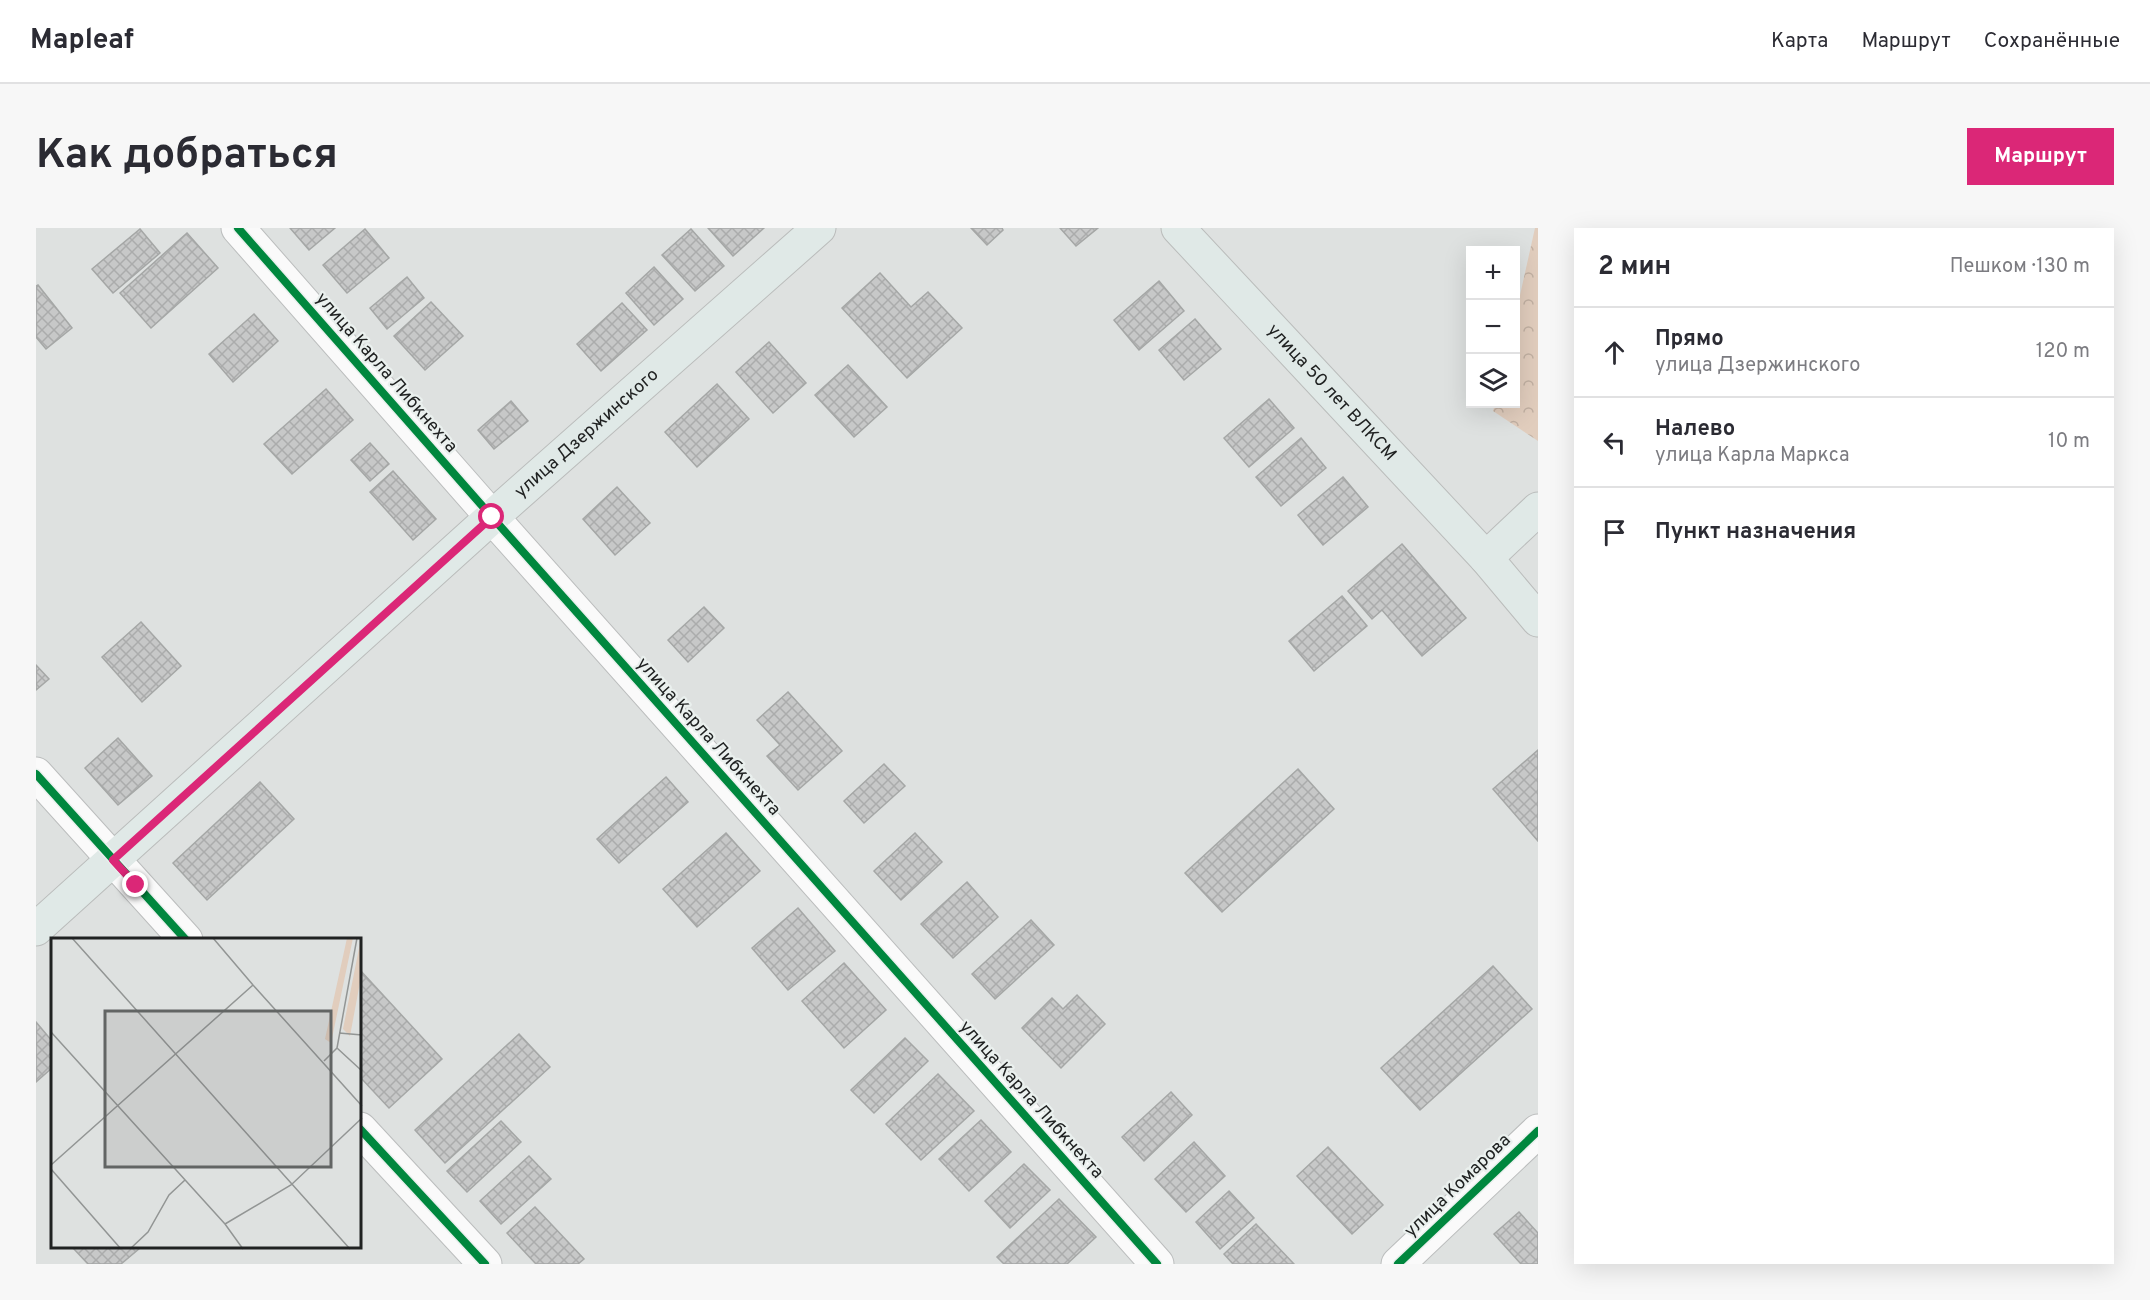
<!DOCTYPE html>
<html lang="ru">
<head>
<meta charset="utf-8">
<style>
	:root { --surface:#fff; --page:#f7f7f7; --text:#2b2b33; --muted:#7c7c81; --line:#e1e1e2; --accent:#db2777 }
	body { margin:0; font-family:Overpass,sans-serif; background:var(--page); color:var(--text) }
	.controls { position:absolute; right:18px; top:18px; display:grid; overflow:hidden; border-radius:0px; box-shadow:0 6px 24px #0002 }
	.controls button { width:54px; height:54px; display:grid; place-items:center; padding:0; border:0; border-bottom:2px solid var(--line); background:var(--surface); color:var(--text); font:30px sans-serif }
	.stop { position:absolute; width:18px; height:18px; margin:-14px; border:4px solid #db2777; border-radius:50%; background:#fff }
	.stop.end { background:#db2777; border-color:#fff; box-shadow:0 2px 6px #0008 }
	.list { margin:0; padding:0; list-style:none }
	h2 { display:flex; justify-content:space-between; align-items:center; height:78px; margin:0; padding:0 24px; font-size:26px }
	h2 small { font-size:20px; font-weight:400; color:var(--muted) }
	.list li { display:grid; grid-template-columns:39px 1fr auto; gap:18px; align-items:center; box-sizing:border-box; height:90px; padding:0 24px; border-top:2px solid var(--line) }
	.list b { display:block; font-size:22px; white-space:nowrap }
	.list p { margin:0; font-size:20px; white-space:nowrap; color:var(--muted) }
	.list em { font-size:20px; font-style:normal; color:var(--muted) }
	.icon { flex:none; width:33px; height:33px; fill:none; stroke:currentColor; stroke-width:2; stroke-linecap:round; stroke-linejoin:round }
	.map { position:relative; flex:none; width:1502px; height:1036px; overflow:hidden; border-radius:0px }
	header { display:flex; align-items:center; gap:36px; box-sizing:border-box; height:84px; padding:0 30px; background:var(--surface); border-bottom:2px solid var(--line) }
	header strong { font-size:28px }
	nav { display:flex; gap:33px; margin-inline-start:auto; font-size:21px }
	.intro { display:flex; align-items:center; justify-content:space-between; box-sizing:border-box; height:144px; padding:0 36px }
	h1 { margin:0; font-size:42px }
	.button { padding:15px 27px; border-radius:0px; background:var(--accent); color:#fff; font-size:21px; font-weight:700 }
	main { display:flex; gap:36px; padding:0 36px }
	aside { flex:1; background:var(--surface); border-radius:0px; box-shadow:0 6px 24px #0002 }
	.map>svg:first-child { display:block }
</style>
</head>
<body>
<header>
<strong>Mapleaf</strong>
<nav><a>Карта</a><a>Маршрут</a><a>Сохранённые</a></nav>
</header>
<div class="intro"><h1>Как добраться</h1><a class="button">Маршрут</a></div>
<main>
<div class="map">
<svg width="1502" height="1036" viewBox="0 0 1502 1036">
	<defs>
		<pattern id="forest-crowns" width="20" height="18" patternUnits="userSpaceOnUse" patternTransform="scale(1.5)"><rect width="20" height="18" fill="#e1cdbd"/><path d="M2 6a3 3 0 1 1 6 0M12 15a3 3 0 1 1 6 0" fill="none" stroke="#c1b0a2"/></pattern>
		<pattern id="building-cross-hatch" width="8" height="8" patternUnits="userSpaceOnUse" patternTransform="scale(1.5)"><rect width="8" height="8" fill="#c7c8c8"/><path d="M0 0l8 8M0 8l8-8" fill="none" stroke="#abacac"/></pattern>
	</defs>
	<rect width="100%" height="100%" fill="#dee1e0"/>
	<polygon fill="url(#forest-crowns)" points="1499,0 1502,0 1502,213 1457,183 1459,176 1480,176 1480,85"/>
	<g fill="url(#building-cross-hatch)" stroke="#a5a7a6" stroke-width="1.5">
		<polygon points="254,0 299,0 273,22"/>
		<polygon points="672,0 728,0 697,28"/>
		<polygon points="935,0 966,0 967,2 951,17"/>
		<polygon points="1024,0 1062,0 1040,18"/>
		<polygon points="104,1 124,25 77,65 56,41"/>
		<polygon points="329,1 353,30 311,65 287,37"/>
		<polygon points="655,1 688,38 659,63 626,27"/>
		<polygon points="151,5 182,40 115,100 84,65"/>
		<polygon points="618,39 647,71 618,97 590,65"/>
		<polygon points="844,45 875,79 892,64 926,100 871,150 806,80"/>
		<polygon points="371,49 388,70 351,101 334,80"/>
		<polygon points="1123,53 1148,83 1103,122 1078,92"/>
		<polygon points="2,57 36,100 10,121 0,109 0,58"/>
		<polygon points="395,74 427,108 389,142 358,108"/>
		<polygon points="586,75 611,102 565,143 541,116"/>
		<polygon points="218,86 242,113 197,154 173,126"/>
		<polygon points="1159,91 1185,121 1148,152 1123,122"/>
		<polygon points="733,114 770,155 737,185 700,144"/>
		<polygon points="812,137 851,179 818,209 779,167"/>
		<polygon points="681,156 713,191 661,239 629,204"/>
		<polygon points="290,161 317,192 256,246 228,216"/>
		<polygon points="1233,171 1258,200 1213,239 1188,210"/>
		<polygon points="475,173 492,193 458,221 442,202"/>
		<polygon points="1265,210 1290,240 1245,278 1220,249"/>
		<polygon points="334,215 353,236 334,253 315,232"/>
		<polygon points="357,243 400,291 377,312 334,264"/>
		<polygon points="1307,249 1332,279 1287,317 1262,287"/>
		<polygon points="581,259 614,295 579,327 547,291"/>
		<polygon points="1366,316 1430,390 1386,428 1346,382 1336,391 1312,363"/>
		<polygon points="1306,368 1331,398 1278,443 1253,413"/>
		<polygon points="668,379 688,400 652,434 632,412"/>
		<polygon points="105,394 145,438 106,474 66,429"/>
		<polygon points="0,437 13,451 0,462"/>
		<polygon points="752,464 806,523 762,562 731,528 744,517 721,492"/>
		<polygon points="82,510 116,548 82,577 49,540"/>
		<polygon points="1502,522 1502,613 1457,561"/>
		<polygon points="848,536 869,558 828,595 808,573"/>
		<polygon points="1262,541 1298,581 1186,684 1149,645"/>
		<polygon points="630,549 652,574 583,635 561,611"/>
		<polygon points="224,554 258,591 171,672 137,635"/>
		<polygon points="690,605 724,643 661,699 627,661"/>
		<polygon points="879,605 906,634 865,672 838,643"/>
		<polygon points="931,654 962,689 917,730 885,696"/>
		<polygon points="762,680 799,723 752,762 716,720"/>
		<polygon points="995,692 1018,717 959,771 936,746"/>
		<polygon points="808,735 850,782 808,820 766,773"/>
		<polygon points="1457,738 1496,781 1384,882 1345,840"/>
		<polygon points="324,742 406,831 353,880 324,849"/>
		<polygon points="1041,767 1069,796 1025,840 986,800 1016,770 1027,781"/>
		<polygon points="0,794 16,813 16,840 0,854"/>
		<polygon points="483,806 514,839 409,935 379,902"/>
		<polygon points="869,810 892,833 838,885 815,862"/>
		<polygon points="902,846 938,883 885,932 850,896"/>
		<polygon points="1135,864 1156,887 1108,933 1086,909"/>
		<polygon points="945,892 975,924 933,963 903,931"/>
		<polygon points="465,893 485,914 431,964 411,943"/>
		<polygon points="1158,914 1189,948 1150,984 1119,951"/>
		<polygon points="1292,919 1347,977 1316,1006 1261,948"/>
		<polygon points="493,928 515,951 465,996 444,973"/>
		<polygon points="988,936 1014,962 974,1000 949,973"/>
		<polygon points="1193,963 1218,990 1184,1021 1160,994"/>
		<polygon points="1023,971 1060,1009 1031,1036 968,1036 961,1029"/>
		<polygon points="499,979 548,1031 542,1036 500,1036 471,1005"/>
		<polygon points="1483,984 1502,1005 1502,1036 1485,1036 1458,1006"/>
		<polygon points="1220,996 1258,1036 1197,1036 1188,1026"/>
		<polygon points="37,1020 104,1020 85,1036 52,1036"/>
	</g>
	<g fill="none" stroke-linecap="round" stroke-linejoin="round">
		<g stroke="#bbbdbd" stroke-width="35">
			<g id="minor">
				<polyline points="202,0 456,289 1121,1036"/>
				<polyline points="0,546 150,712"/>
				<polyline points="324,901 449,1036"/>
				<polyline points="1362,1036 1502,903"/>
			</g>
		</g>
		<g stroke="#babcbb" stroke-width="35">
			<g id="major">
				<path id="s1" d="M1142,0L1450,330L1502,392"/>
				<polyline points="1450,330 1502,281"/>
				<path id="s2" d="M0,701L456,289L783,0"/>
			</g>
		</g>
		<use href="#minor" stroke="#fafafa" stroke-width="33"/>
		<use href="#major" stroke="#e0e9e7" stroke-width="33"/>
		<g stroke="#eaf0ee" stroke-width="11">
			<g id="cycleway">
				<polyline points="202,0 456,289 1121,1036"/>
				<polyline points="0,546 150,712"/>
				<polyline points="324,901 449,1036"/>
				<polyline points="1362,1036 1502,903"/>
			</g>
		</g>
		<use href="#cycleway" stroke="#00873e" stroke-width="8"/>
	</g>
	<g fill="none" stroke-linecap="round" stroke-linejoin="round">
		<polyline stroke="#db2777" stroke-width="8" points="100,657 77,632 456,289"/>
	</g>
	<g text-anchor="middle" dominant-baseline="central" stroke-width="4.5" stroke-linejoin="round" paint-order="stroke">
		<g font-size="18" fill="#202222" stroke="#eaf0ee">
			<text transform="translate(350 145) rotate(49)">улица Карла Либкнехта</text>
			<text stroke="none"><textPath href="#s1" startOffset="225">улица 50 лет ВЛКСМ</textPath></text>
			<text stroke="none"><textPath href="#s2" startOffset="741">улица Дзержинского</textPath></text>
			<text transform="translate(672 509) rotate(48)">улица Карла Либкнехта</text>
			<text transform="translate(995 872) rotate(48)">улица Карла Либкнехта</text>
			<text transform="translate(1422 958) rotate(-44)">улица Комарова</text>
		</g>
	</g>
	<g transform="translate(15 710)">
		<rect width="310" height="310" fill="#dee1e0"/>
		<path d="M296,0H302L280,105L274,101ZM310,0V39L299,98L292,91Z" fill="#e1cdbd"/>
		<path fill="none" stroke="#929594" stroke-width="1.5" d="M21,0L299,311M162,0L202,47M0,94L174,286L192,311M288,95L311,97M286,110L306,0M286,110L311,133M273,123L286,110M0,227L202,47L311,168M0,231L70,311M174,286L240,247L311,180M79,311L97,294L118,257L134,242"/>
		<path fill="#626564" fill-opacity="0.15" stroke="#626564" stroke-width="3" d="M54,73H280V229H54Z"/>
		<rect width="310" height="310" fill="none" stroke="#202222" stroke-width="3"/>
	</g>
</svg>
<div class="controls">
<button>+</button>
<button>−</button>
<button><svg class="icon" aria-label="layers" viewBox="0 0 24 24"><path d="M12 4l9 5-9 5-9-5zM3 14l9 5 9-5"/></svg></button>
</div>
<div class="stop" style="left:456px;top:289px"></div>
<div class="stop end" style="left:100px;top:657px"></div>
</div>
<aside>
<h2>2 мин<small>Пешком · 130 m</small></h2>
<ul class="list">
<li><svg class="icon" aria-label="ahead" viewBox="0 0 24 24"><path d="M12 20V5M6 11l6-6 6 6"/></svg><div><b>Прямо</b><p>улица Дзержинского</p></div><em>120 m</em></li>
<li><svg class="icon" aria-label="left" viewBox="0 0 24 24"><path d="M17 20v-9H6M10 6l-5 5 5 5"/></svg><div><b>Налево</b><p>улица Карла Маркса</p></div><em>10 m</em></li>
<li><svg class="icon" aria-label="arrive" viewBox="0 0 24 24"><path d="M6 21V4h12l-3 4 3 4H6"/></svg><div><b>Пункт назначения</b></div></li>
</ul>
</aside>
</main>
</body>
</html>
